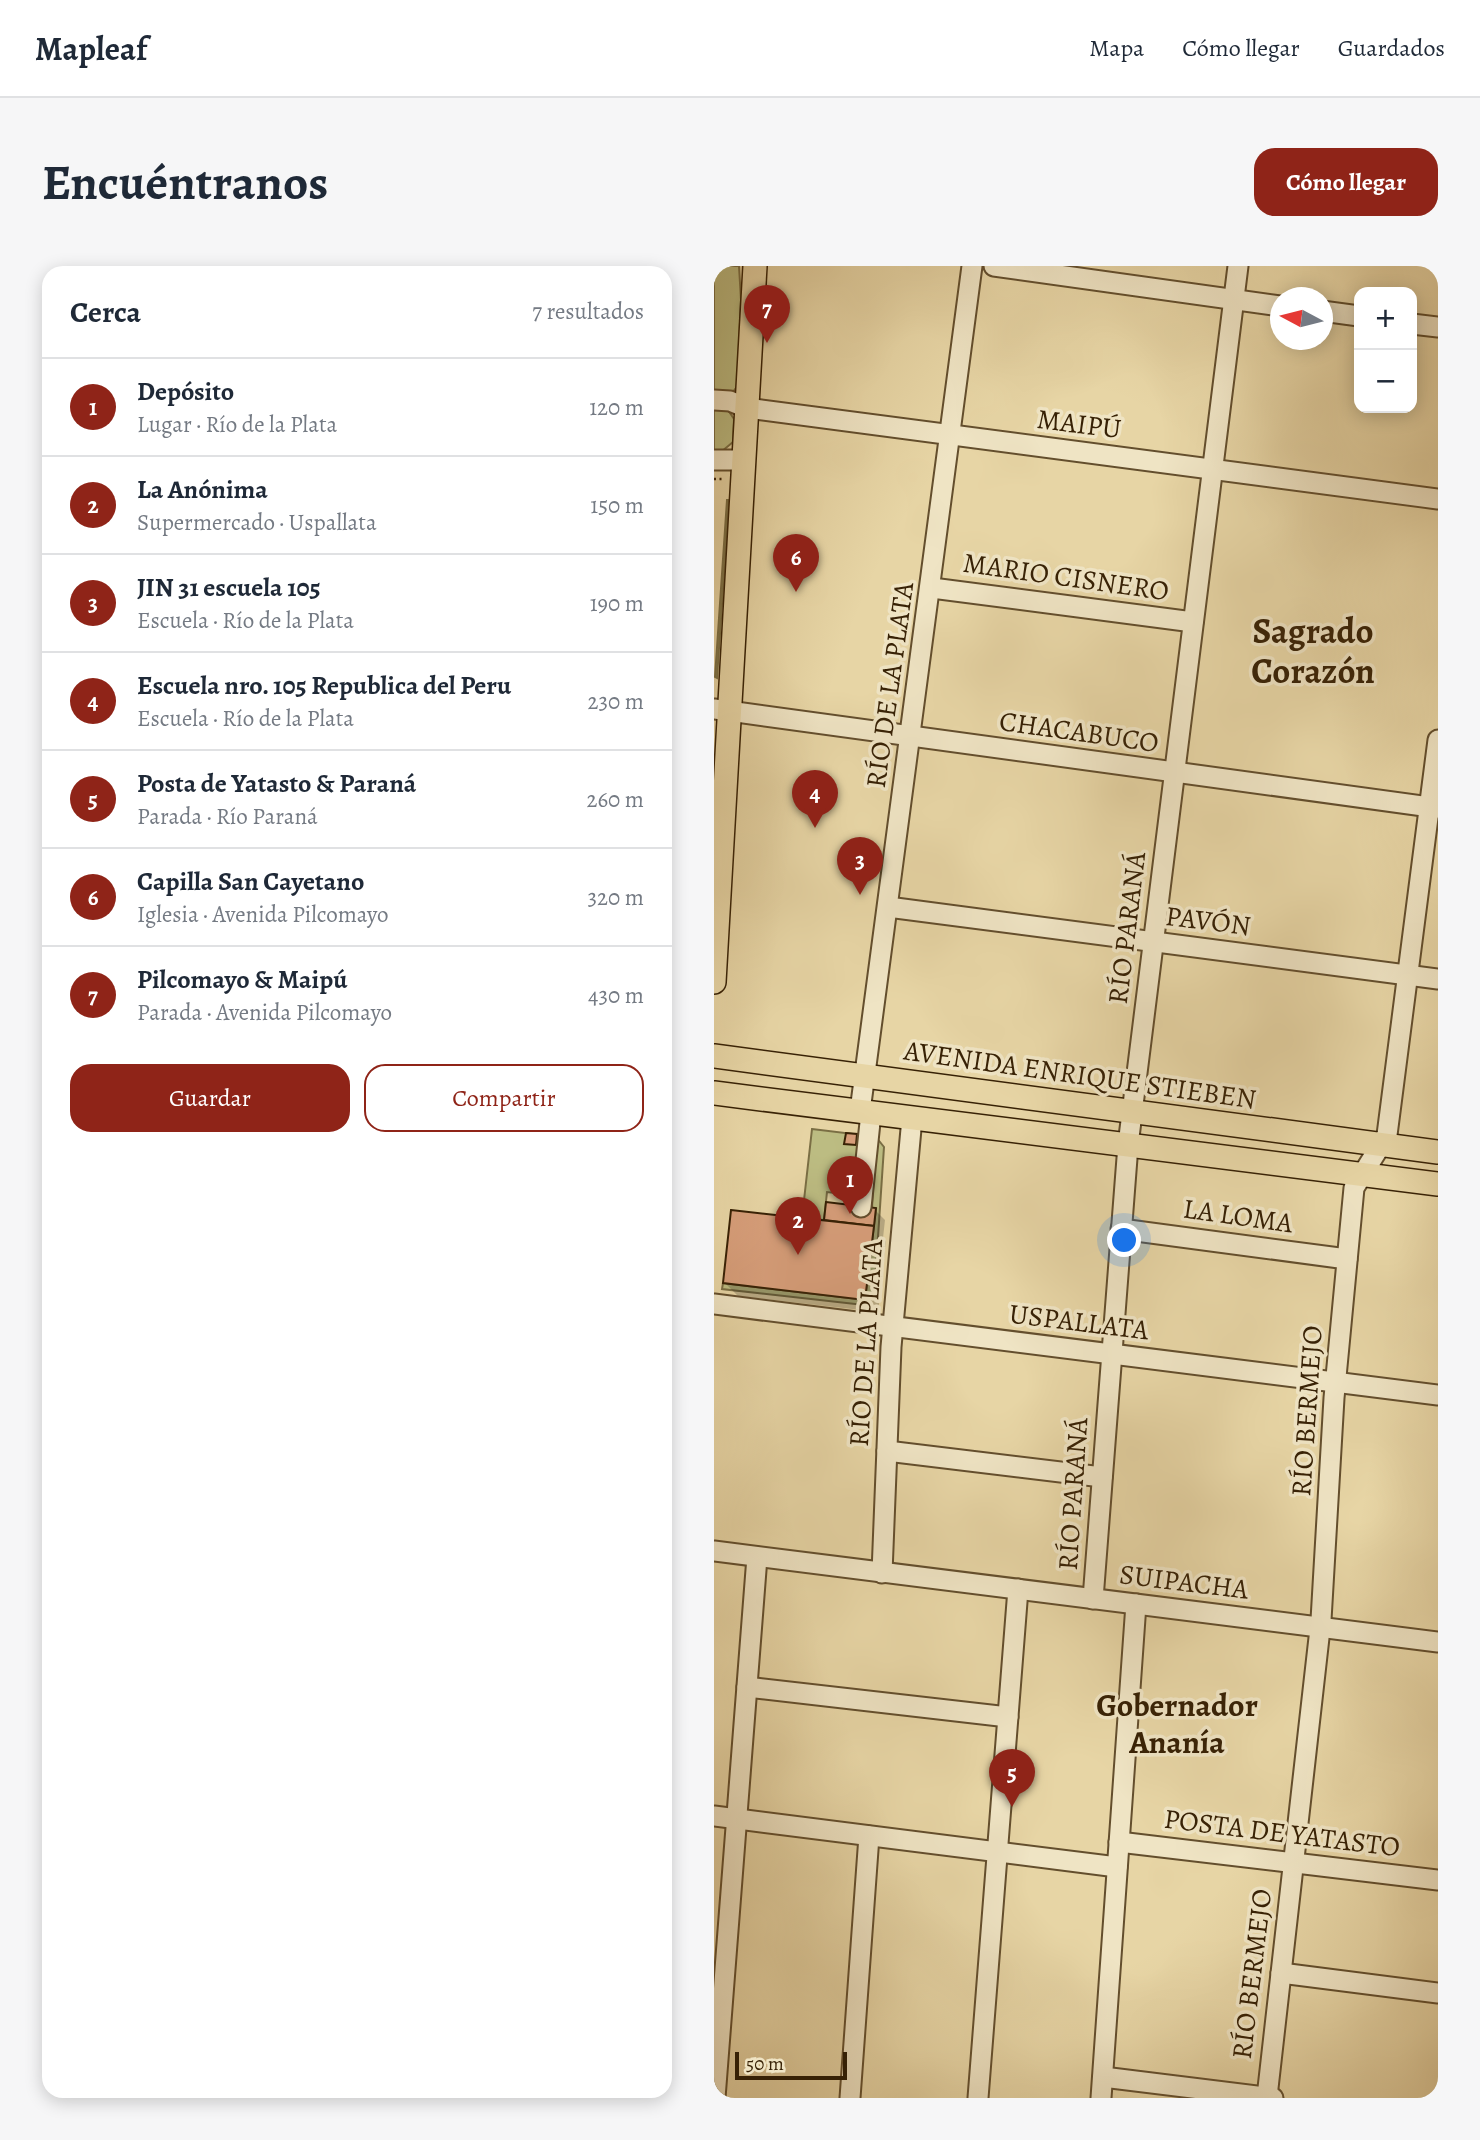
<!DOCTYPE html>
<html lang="es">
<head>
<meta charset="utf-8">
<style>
	:root { --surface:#fff; --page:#f6f6f7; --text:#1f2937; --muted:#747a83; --line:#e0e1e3; --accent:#8f2418 }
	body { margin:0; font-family:Alegreya,serif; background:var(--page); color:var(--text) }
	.controls { position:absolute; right:21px; top:21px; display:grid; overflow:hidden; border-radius:14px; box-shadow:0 4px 18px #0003 }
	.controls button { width:63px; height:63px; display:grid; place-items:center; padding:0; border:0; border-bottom:2px solid var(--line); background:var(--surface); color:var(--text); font:35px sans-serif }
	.compass { position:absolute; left:556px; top:21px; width:63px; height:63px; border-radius:50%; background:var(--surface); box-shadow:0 4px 18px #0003; rotate:277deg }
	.scale { position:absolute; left:21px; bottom:18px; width:112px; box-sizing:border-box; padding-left:7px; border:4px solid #372105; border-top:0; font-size:19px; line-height:24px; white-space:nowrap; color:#372105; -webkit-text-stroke:5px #efe4c4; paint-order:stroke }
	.you { position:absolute; left:411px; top:975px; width:24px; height:24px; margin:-18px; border:5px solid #fff; border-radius:50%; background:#1a73e8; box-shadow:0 0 0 10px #1a73e833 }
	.badge { display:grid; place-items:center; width:46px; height:46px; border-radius:50%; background:var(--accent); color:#fff; font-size:23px; font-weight:700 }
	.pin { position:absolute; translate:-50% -58px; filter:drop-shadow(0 2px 4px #0008) }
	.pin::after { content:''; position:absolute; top:37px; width:24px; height:21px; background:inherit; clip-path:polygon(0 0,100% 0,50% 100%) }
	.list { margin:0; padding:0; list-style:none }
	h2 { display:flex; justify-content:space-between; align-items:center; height:91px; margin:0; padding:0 28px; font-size:30px }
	h2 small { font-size:23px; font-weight:400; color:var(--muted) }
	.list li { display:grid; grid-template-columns:46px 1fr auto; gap:21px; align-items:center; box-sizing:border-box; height:98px; padding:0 28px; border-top:2px solid var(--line) }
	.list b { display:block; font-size:26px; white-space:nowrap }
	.list p { margin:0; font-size:23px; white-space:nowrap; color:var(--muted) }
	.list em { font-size:23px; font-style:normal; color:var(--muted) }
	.actions { display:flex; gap:14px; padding:21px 28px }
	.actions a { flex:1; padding:16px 0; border:2px solid var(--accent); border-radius:21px; text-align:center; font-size:24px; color:var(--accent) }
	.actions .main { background:var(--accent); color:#fff }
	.map { position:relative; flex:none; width:724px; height:1832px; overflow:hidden; border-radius:21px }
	header { display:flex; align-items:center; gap:42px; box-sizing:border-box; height:98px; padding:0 35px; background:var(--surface); border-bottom:2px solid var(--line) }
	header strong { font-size:33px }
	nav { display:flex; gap:38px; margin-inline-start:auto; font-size:24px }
	.intro { display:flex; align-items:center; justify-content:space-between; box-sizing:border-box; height:168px; padding:0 42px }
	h1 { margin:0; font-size:49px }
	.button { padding:18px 32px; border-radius:21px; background:var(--accent); color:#fff; font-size:24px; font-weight:700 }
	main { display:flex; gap:42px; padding:0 42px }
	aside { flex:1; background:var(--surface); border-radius:21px; box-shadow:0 4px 18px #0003 }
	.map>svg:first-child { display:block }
</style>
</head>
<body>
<header>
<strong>Mapleaf</strong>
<nav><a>Mapa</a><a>Cómo llegar</a><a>Guardados</a></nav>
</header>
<div class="intro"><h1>Encuéntranos</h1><a class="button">Cómo llegar</a></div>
<main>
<aside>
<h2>Cerca<small>7 resultados</small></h2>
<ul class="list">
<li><span class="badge">1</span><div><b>Depósito</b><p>Lugar · Río de la Plata</p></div><em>120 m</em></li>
<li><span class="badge">2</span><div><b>La Anónima</b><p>Supermercado · Uspallata</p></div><em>150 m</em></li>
<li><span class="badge">3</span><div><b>JIN 31 escuela 105</b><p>Escuela · Río de la Plata</p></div><em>190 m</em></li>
<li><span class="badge">4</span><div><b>Escuela nro. 105 Republica del Peru</b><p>Escuela · Río de la Plata</p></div><em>230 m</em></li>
<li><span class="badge">5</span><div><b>Posta de Yatasto &amp; Paraná</b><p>Parada · Río Paraná</p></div><em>260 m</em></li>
<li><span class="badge">6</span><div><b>Capilla San Cayetano</b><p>Iglesia · Avenida Pilcomayo</p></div><em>320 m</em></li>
<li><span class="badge">7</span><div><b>Pilcomayo &amp; Maipú</b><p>Parada · Avenida Pilcomayo</p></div><em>430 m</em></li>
</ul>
<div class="actions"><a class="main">Guardar</a><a>Compartir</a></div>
</aside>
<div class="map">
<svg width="724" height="1832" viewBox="0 0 724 1832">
	<rect width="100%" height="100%" fill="#e7d5a5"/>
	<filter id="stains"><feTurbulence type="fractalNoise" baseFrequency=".00286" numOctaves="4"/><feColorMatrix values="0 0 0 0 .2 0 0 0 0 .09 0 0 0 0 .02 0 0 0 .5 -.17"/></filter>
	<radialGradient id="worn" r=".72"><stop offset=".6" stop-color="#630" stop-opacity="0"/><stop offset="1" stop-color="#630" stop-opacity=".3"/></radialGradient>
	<g fill="#bcbc82" stroke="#7a6e44" stroke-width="2">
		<polygon points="0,0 25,0 27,34 23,121 18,127 0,126"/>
		<polygon points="0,142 14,144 20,153 19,176 7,186 0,185"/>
		<polygon points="13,234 15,234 3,412 1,411"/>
		<polygon points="98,863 148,869 138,929 113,926 110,954 88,952"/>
		<polygon points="162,871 170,881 160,1031 150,1039 8,1023 9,1017 151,1034 162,943 158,942"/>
	</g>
	<polygon fill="#0003" points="114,938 161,944 171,954 169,972 172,975 164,1046 24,1030 11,1017 112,956"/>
	<g fill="#d79e7a" stroke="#372105" stroke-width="2">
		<polygon points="132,867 143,868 142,879 130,878"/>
		<polygon points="112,936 162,942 160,960 110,954"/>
		<polygon points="17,944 160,960 151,1034 9,1017"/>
	</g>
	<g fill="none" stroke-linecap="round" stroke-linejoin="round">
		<g stroke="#634e2d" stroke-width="23">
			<g id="minor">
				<polyline points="280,0 566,40"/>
				<polyline points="608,45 645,50"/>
				<polyline points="698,58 724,61"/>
				<polyline points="0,134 16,135 33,142 724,233"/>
				<polyline points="0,194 30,194"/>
				<polyline points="218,322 479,356"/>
				<polyline points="0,443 724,542"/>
				<polyline points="174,641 724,713"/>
				<polyline points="146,845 258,0"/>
				<polyline points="147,941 157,847"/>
				<polyline points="407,963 633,993"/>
				<polyline points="0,1038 724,1129"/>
				<polyline points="173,1185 388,1211"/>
				<polyline points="0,1285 724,1376"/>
				<polyline points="168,1307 177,1081 198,852"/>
				<polyline points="379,1333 414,879 524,0"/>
				<polyline points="33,1421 294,1451"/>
				<polyline points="0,1550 403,1601"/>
				<polyline points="405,1576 724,1614"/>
				<polyline points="567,1707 724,1727"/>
				<polyline points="389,1811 559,1832"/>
				<polyline points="553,1831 607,1354 620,1132 640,922 673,869 724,474"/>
				<polyline points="1,1832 43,1291"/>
				<polyline points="136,1832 155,1570"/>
				<polyline points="264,1832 304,1323"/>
				<polyline points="387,1832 422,1338"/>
			</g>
		</g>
		<g stroke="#372105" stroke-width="26">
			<g id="major">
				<polyline points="0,716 41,0"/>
				<polyline points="0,790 724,886"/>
				<polyline points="0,827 724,918"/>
			</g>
		</g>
		<polyline stroke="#372105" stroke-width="2.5" stroke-dasharray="2 3.5" stroke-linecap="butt" points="0,213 11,213"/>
		<use href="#minor" stroke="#efe4c4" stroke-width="19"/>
		<use href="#major" stroke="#e7d5a5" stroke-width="23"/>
	</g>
	<g text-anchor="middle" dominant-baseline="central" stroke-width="7" stroke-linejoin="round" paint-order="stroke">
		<g font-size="28" fill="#372105" stroke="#efe4c4">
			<text transform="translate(365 158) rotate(7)">MAIPÚ</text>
			<text transform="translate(352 311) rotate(8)">MARIO CISNERO</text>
			<text transform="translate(176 419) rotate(-82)">RÍO DE LA PLATA</text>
			<text transform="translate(365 466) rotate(8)">CHACABUCO</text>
			<text transform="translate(494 655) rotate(7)">PAVÓN</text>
			<text transform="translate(413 662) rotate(-83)">RÍO PARANÁ</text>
			<text transform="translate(366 809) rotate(8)">AVENIDA ENRIQUE STIEBEN</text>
			<text transform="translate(524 950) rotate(8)">LA LOMA</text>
			<text transform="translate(365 1056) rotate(7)">USPALLATA</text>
			<text transform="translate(152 1077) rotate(-86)">RÍO DE LA PLATA</text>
			<text transform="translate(593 1145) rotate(-86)">RÍO BERMEJO</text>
			<text transform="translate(359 1228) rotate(-86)">RÍO PARANÁ</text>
			<text transform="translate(470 1316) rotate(7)">SUIPACHA</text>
			<text transform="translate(568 1567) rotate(7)">POSTA DE YATASTO</text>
			<text transform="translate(538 1708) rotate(-83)">RÍO BERMEJO</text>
		</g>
		<g font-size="32" font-weight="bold" fill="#372105" stroke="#efe4c4">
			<text x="463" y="1439">Gobernador<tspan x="463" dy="37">Ananía</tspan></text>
		</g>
		<g font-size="35" font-weight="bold" fill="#372105" stroke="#efe4c4">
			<text x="599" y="365">Sagrado<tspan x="599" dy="40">Corazón</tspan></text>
		</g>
	</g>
	<rect width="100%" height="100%" filter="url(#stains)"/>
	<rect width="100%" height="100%" fill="url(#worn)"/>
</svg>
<div class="controls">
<button>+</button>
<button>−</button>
</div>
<svg class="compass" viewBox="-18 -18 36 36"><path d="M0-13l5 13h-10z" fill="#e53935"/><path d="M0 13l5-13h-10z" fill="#747a83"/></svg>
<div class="scale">50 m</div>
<div class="you"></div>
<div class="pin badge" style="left:136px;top:948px">1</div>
<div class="pin badge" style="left:84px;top:989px">2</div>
<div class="pin badge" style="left:146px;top:629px">3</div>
<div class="pin badge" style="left:101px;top:562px">4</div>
<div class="pin badge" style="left:298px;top:1541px">5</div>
<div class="pin badge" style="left:82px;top:326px">6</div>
<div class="pin badge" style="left:53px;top:77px">7</div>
</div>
</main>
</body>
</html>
